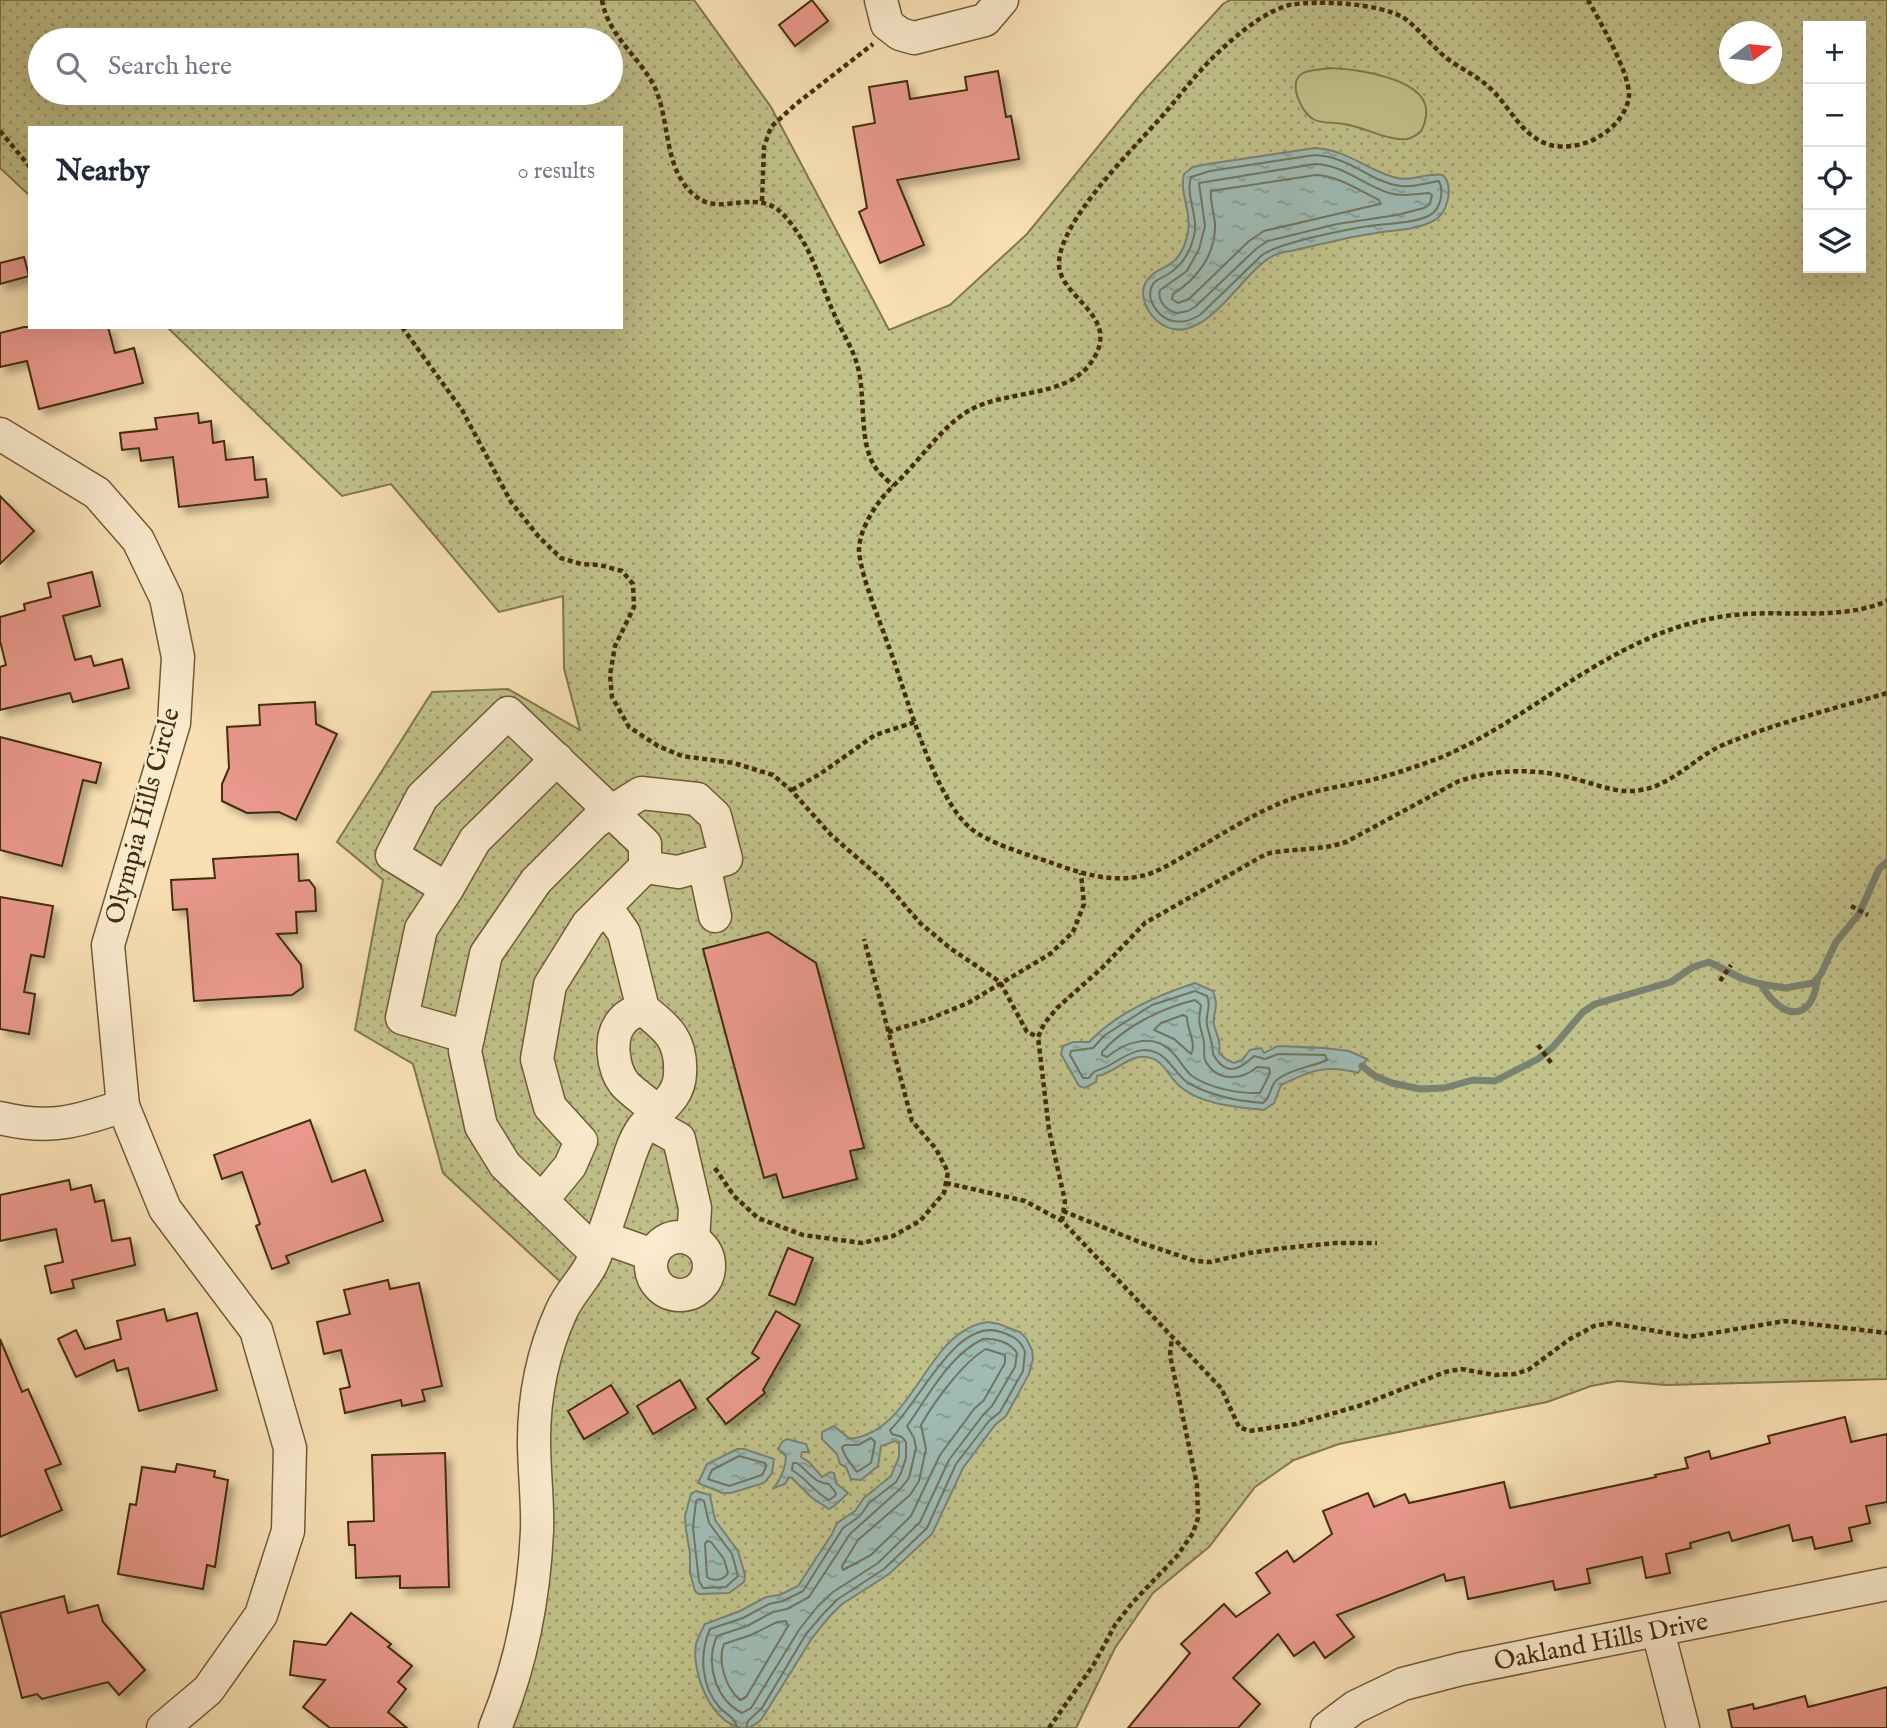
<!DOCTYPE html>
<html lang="en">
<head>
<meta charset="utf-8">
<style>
	:root { --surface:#fff; --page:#f2f2f3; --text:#1f2937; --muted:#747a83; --line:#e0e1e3 }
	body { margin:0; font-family:"IM FELL English",serif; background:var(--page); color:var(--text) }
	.controls { position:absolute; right:21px; top:21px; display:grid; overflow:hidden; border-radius:0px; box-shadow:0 7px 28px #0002 }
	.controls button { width:63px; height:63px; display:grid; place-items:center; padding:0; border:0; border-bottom:2px solid var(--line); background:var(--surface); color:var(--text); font:35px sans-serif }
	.compass { position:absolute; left:1719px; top:21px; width:63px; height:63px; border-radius:50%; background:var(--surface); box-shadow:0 7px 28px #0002; rotate:75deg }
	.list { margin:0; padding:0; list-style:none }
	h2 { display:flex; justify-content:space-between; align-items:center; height:91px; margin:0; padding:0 28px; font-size:30px }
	h2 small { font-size:23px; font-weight:400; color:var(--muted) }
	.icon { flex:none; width:38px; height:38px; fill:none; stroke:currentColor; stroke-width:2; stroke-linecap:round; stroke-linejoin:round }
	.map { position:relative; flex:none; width:1887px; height:1728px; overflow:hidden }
	.search { position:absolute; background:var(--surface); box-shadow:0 7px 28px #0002; left:28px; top:28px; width:595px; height:77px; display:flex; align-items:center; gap:18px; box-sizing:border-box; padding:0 24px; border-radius:38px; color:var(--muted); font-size:26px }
	.panel { position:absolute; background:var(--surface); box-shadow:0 7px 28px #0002; left:28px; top:126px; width:595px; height:203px; border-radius:0px }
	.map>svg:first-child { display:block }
</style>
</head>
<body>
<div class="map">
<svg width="1887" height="1728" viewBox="0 0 1887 1728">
	<defs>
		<pattern id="grass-dots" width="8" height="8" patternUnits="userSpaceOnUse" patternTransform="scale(1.75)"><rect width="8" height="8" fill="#c1c18a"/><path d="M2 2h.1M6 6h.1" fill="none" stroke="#9e9d6f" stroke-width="1.8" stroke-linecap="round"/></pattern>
		<pattern id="water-ripples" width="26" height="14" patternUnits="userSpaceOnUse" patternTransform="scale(1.75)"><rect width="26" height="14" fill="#9fbbb4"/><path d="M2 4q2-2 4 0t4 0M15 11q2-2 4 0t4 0" fill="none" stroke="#839891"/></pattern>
		<filter id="shadow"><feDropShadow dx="6" dy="6" stdDeviation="3.5" flood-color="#0004"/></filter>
	</defs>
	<rect width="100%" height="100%" fill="#f8e0b3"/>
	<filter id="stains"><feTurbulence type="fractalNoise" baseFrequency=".00286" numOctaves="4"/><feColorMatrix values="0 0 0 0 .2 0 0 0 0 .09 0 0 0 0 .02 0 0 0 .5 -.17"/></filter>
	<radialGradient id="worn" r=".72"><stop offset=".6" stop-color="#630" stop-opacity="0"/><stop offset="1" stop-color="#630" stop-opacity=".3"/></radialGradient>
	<path fill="url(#grass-dots)" stroke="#82774a" stroke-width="2" fill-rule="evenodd" d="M0,0H694L771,107L889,330L950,305L1027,234L1141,94L1223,4L1230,0H1887V1379L1666,1385L1618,1381L1591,1386L1547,1402L1339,1444L1294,1460L1255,1487L1209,1547L1153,1593L1115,1648L1076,1728H505L549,1371L578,1298L443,1173L413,1064L355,1030L383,880L337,842L432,692L508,689L580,730L564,668L563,596L499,612L391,484L342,496L167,327H621V128H30V196L0,168ZM1808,26H1861V268H1808ZM1730,32H1772V74H1730ZM40,40H611V93H40Z"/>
	<path fill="#c1c18a" stroke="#82774a" stroke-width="2" d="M1330,68C1355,69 1432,78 1426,116C1425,121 1424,127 1421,131C1417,135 1413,138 1407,139C1387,141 1365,127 1344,124C1334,122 1322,124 1313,119C1301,112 1287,82 1303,73C1310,69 1322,70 1330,68Z"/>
	<g fill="url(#water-ripples)" stroke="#7a8270" stroke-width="2">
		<path d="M1315,148C1347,150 1364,168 1393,177C1411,183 1427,172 1443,175C1454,187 1448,214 1433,221C1416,230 1395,230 1376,233C1353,236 1331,242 1308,247C1298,250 1287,251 1277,254C1243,266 1202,358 1157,321C1144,309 1136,288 1152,275C1159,269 1168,267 1175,260C1182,253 1186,242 1188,232C1192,212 1179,193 1184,174L1193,167L1208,164Z"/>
		<path d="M1195,983L1213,991C1220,1010 1212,1011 1214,1025C1217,1036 1221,1041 1219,1053L1227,1060L1234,1063L1242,1060L1250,1050L1261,1048L1264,1053L1278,1046L1324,1048L1349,1051L1367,1059L1358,1073C1325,1064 1310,1071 1281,1085L1274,1103L1264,1110C1238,1107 1203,1105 1182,1088C1168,1078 1165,1059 1146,1057C1128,1055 1115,1073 1097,1076L1096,1082L1085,1088L1079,1086L1061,1054L1063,1046L1073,1042H1089C1118,1012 1156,996 1195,983Z"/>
		<path d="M988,1322L999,1324L1020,1332L1026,1338L1032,1350L1033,1359L1029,1374L1006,1416L995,1425L963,1468L932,1534L889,1574L842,1604L829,1617L812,1638L761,1720C757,1723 752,1727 747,1728C711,1728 691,1671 696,1644C698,1637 702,1630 705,1624L740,1611L766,1597L780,1595L798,1586L832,1534L837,1523L855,1511L864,1498L891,1476L899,1457V1443L895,1441L881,1446L878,1466L861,1480L851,1479L846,1467L840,1464L837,1454L822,1439V1432L834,1426L850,1439C916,1431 925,1330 988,1322Z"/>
		<path d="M787,1439L806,1444L809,1452H802L801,1457L809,1462L822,1477L830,1472L834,1473L836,1483L848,1493L834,1506L829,1509L811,1497L792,1478L789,1477L785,1484L774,1488C781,1478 786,1468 786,1456L778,1449L782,1442Z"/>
		<polygon points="737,1449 744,1449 774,1459 772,1473 764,1483 731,1493 722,1493 698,1483 707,1464"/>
		<polygon points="696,1491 710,1495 715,1520 738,1551 745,1575 744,1582 729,1593 699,1594 695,1591 690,1573 690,1553 686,1530 685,1516 691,1494"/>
	</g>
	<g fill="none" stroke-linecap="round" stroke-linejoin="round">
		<g stroke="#71745f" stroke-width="2">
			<path d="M1315,155C1351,157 1370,182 1400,186C1413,188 1426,183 1439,181C1444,191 1441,209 1430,215C1415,223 1394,223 1377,225C1352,228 1281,242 1262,255L1200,315C1191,320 1184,323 1174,321C1159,319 1144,299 1153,284C1157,279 1162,278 1167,275C1182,266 1190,253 1194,236C1199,216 1185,196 1191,177L1210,171Z"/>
			<path d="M1315,164C1344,165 1363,185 1389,193C1403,197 1416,194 1429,193L1432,195L1430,204L1424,208L1397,215L1337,224L1268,241L1257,248L1195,307L1188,311L1177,313C1167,311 1157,301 1160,290L1187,271L1199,249L1205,226L1199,183Z"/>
			<path d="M1316,175C1339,176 1358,190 1379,200L1380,204L1264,231L1249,241L1189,299L1178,303L1172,299L1173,294C1197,279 1216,254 1215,224C1214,213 1210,201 1211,191Z"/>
			<path d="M1195,991L1207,996C1212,1007 1205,1014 1207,1025C1209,1036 1213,1042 1213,1054C1225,1076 1239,1071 1254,1056L1265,1059L1278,1054L1325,1055L1327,1060C1312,1067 1293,1068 1278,1079C1269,1085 1272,1097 1263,1103C1237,1101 1212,1096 1190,1084C1182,1080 1177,1071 1171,1065C1151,1040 1132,1051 1110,1065C1101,1071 1094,1068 1089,1078H1083L1070,1055L1071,1051L1093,1048L1105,1035L1152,1005Z"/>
			<path d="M1195,1000L1201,1005C1197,1028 1201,1024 1204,1043C1205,1049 1203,1054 1205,1060C1216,1082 1241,1081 1257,1067L1269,1068L1270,1073L1260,1093C1240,1094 1209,1088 1192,1076C1184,1070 1179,1058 1171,1051C1152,1032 1124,1043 1107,1057L1102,1055V1052C1125,1026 1162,1008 1195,1000Z"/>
			<path d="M1183,1015L1187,1017C1187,1030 1197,1044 1191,1054L1174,1039L1154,1030L1161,1023Z"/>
			<path d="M983,1339C995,1338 1010,1342 1017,1353L1015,1367L992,1406L983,1415L949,1460L920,1522L878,1563L833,1592L817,1607L799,1630L751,1708L742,1713C715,1699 705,1663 717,1636L747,1626L773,1612L787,1609L809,1597L850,1534L901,1488L909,1478L916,1448L914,1438L907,1426C928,1397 949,1355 983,1339Z"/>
			<path d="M986,1349L1005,1355V1363L984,1400L974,1409L940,1455L911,1516L871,1555L843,1570L842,1566L858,1540L910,1495L919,1481L926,1449L921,1425C934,1402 963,1362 986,1349Z"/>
			<path d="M871,1438L875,1442L871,1463L857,1472C851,1464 844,1457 842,1447L845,1445H858Z"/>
			<polygon points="739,1456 765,1463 766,1467 762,1475 729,1486 708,1479 712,1470"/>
			<path d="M793,1463H797C808,1471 814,1483 829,1484L836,1493L835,1496L829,1500C814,1492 806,1478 792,1470Z"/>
			<polygon points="699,1499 704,1501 709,1523 732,1554 738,1576 726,1587 703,1588 699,1581 693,1528 696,1501"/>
			<path d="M707,1541L711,1542L724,1559L728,1573C724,1580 713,1582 707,1577L705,1544Z"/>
			<path d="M786,1621L788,1626L746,1697L740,1700C726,1688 717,1662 724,1644L751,1635L777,1622Z"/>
			<path d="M737,1728C736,1718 727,1715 720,1708C701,1687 699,1654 710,1629L743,1618L769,1604L783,1601L803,1591L843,1528L860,1516L869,1503L896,1482L901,1473L906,1458V1442L902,1437L892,1434L890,1430C918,1405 956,1316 1001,1332C1013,1336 1021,1340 1025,1352L1023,1371L1000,1412L989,1421L956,1464L927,1528L884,1569L838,1599L824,1613L806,1634L762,1708L748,1721L746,1728"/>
		</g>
		<g stroke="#7a8270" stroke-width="7">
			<path d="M1761,984C1769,999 1792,1025 1809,1004C1815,997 1816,987 1818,978"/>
			<polyline points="1362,1066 1375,1076 1392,1083 1420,1089 1444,1088 1473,1080 1495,1081 1538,1059 1553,1047 1583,1012 1595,1004 1671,982 1693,967 1709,962 1743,979 1761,984 1785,988 1813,983 1821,974 1836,942 1859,914 1879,869 1887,862"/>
		</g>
	</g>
	<g fill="#e8988c" stroke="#432d0a" stroke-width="2" filter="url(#shadow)">
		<polygon points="812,0 828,21 795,46 779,25"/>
		<polygon points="998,71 1006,117 1011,116 1019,159 897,180 924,245 880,263 859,212 867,208 853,127 875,123 869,87 907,81 910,99 967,90 965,77"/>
		<polygon points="24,257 29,276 0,284 0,263"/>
		<polygon points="24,327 108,327 115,353 134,348 143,383 39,409 27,361 0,367 0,333"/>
		<polygon points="198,413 199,423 211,421 213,443 224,441 226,460 253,457 255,480 266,479 268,497 179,507 173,457 141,461 139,448 122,450 120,433 157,429 155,418"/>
		<polygon points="0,496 34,531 0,564"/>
		<polygon points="92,572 100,606 63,616 75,660 91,656 94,666 122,659 129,688 73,702 70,693 0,710 0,667 6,665 0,641 0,617 25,610 24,604 51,597 48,583"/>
		<polygon points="315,702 316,724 337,734 296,820 279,812 247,813 222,801 222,784 229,768 227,727 260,725 259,705"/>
		<polygon points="0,737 101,763 96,783 83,780 62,866 0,850"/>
		<polygon points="298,854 299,881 309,880 315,888 316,911 296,912 297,933 277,934 301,965 303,987 292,995 194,1001 187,909 173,910 171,880 215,878 213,859"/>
		<polygon points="0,897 53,906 44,957 31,955 24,992 35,994 29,1034 0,1029"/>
		<polygon points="768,932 816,963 864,1148 850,1151 857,1179 783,1198 776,1174 764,1178 703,949"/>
		<polygon points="310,1120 332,1182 365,1170 383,1221 286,1256 289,1263 272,1269 256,1226 260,1224 242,1172 222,1179 214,1155"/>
		<polygon points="69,1180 71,1190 91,1185 95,1202 104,1200 112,1241 130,1238 135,1265 72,1280 74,1288 51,1293 45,1266 63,1262 56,1229 0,1241 0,1195"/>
		<polygon points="788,1248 813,1258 795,1305 769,1295"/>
		<polygon points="388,1280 390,1289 419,1283 442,1386 422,1390 425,1401 402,1406 401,1400 345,1413 340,1389 350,1387 341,1350 324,1354 317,1322 350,1314 344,1290"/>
		<polygon points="164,1309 167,1321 197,1313 217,1390 139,1411 128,1368 117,1371 114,1360 76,1377 58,1339 76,1330 85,1349 121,1339 117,1321"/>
		<polygon points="776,1311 800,1325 763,1390 765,1393 726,1424 707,1399 759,1358 752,1353"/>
		<polygon points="0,1339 22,1392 28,1389 61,1464 45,1470 62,1510 0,1537"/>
		<polygon points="680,1380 696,1408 653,1434 637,1406"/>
		<polygon points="611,1385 628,1413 584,1439 568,1411"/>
		<polygon points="1845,1417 1851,1442 1887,1434 1887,1502 1866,1506 1870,1523 1849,1528 1852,1541 1815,1549 1812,1537 1793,1541 1789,1525 1732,1541 1729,1532 1690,1543 1691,1548 1666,1554 1670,1573 1646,1578 1642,1557 1587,1569 1590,1583 1555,1590 1553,1581 1468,1599 1464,1577 1446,1581 1444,1574 1337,1615 1354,1637 1325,1658 1314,1642 1294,1656 1278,1634 1233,1678 1260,1704 1238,1728 1128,1728 1190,1653 1181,1644 1224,1604 1236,1617 1270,1593 1256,1573 1287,1551 1294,1562 1332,1534 1323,1511 1368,1493 1374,1507 1405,1494 1409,1503 1504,1482 1510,1508 1656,1477 1655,1475 1688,1468 1685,1458 1709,1451 1711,1459 1770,1443 1768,1436"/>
		<polygon points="445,1453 449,1587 400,1588 400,1576 356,1578 355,1545 349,1545 348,1522 374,1521 372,1455"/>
		<polygon points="177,1464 215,1471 214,1477 228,1480 215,1567 207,1565 203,1589 118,1574 130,1504 136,1505 142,1467 175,1472"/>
		<polygon points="64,1596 68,1613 98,1605 103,1622 145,1670 119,1695 108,1682 42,1699 37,1694 22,1698 0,1613"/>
		<polygon points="351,1613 391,1644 388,1647 412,1666 398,1682 406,1689 388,1712 407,1728 330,1728 303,1707 325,1680 290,1675 294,1641 326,1645"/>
		<polygon points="1887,1687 1887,1728 1732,1728 1728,1710 1753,1704 1754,1709 1805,1696 1808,1707"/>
	</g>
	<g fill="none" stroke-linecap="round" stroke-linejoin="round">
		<g stroke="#705a34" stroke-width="35">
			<g id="minor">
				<polyline points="881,0 887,24 900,34 914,38 985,20 1002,0"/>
				<polyline points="0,434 97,493 138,540 166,598 178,657 174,723 108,945 123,1106 165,1209 256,1330 290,1448 288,1531 261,1615 208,1690 163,1728"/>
				<polyline points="704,865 715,916"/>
				<polyline points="447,889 475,840 557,759"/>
				<polyline points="606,907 624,933 643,1009"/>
				<path d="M643,1009C635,1011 625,1016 620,1024C609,1039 613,1069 624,1083C629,1090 651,1105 659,1113"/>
				<polyline points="468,1037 402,1018 421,929 447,889 392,855 422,797 508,713 645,844 645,867"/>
				<path d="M0,1118C50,1130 76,1122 123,1106"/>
				<polyline points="649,1122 679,1139 695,1208 693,1240"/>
				<polyline points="542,1200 570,1166 581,1141 550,1107 537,1059 550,985 588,924 645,867 678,872 726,859 715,816 697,799 641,793 595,822 536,881 486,954 465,1051 481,1126 505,1165 596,1253"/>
				<polyline points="602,1237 653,1255"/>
				<circle cx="680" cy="1266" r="29"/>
				<polyline points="1658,1631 1683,1728"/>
				<path d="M495,1728C521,1665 534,1599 537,1531C538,1501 534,1471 534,1441C534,1396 542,1354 561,1312C569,1293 584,1280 592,1263C605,1234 614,1203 624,1173C629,1158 633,1142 642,1129C656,1110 679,1100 680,1074C682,1040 668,1029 643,1009"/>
				<polyline points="1327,1728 1355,1707 1403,1684 1461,1669 1887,1584"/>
			</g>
		</g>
		<g stroke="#432d0a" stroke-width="4.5" stroke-dasharray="5 3.5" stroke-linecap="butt">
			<path d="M602,0C608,37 641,57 656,90C671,126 663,176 701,200C709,204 718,205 727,204C768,199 777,201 801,238C816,262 823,290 835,316C842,332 852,347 857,364C867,397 857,446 878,471C883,477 889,481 893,486"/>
			<path d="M1588,0C1600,22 1629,71 1629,95C1628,112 1614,128 1600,136C1587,145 1565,149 1550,145C1523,137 1512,111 1494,92C1482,79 1467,72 1452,62C1434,50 1422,31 1404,18C1380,3 1317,0 1289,5C1265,12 1243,30 1224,47C1198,70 1178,99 1155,124C1128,154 1061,221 1059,262C1057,299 1126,315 1090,364C1065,398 1005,390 970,410C945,424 925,453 905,474C897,483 886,492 879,502C870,514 859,534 859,550C860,576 885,634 894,661C909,705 935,796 969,827C989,844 1027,854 1052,863C1080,873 1111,883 1141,876C1157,873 1173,862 1188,854C1221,835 1255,812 1291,799C1316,790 1342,786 1367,781C1392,775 1418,766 1442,757C1514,726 1573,672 1645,640C1674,626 1713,616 1745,614C1792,611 1842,620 1887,601"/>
			<polyline points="0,131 30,167"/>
			<polyline points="762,201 764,147 771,127 796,104 873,44"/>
			<polyline points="402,327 462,410 511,502 539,537 561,558 581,564 600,565 622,571 633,584 634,607 615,646 610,675 612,697 629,727 658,746 682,756 734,763 773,775 791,790 831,835 884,881 920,923 950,948 1000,982 1027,1032 1038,1037"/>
			<polyline points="792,790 820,774 875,735 915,722"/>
			<polyline points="1851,906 1868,915"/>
			<polyline points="1720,981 1731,965"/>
			<polyline points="888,1032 929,1019 968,1003 1050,954 1073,932 1084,904 1081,873"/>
			<polyline points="1538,1045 1552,1064"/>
			<polyline points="715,1168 734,1196 758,1218 803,1235 862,1243 893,1236 920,1221 944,1193 948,1172 936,1149 912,1121 864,939"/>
			<polyline points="946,1183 1025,1201 1062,1221 1221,1388 1239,1427 1249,1431 1296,1424 1362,1405 1445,1372 1461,1369 1495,1375 1514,1374 1528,1370 1570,1339 1594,1326 1610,1323 1689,1337 1785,1321 1887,1333"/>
			<polyline points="1063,1211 1142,1243 1195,1261 1211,1262 1249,1253 1284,1248 1336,1243 1377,1243"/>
			<path d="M1062,1221L1065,1201L1049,1130L1038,1037L1044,1024L1057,1008L1102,968L1145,923L1266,854C1292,848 1320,851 1346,842L1459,781C1500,768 1538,768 1579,780C1601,786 1619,794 1641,790C1673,785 1696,756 1725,744C1776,723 1833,709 1887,693"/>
			<polyline points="1049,1728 1094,1664 1115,1625 1133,1602 1177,1556 1193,1533 1198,1518 1197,1485 1170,1355 1172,1337"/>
		</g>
		<use href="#minor" stroke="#faebce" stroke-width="32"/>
	</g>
	<g text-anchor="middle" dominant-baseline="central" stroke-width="5" stroke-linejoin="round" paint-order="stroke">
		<g font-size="26" fill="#432d0a" stroke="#faebce">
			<text transform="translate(143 816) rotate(-75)">Olympia Hills Circle</text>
			<text transform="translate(1601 1642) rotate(-11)">Oakland Hills Drive</text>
		</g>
	</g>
	<rect width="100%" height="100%" filter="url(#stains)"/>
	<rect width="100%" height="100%" fill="url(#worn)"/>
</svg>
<div class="controls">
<button>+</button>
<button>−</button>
<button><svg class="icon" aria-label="locate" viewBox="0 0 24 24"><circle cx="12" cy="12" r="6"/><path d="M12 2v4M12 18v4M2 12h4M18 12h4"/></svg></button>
<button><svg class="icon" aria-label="layers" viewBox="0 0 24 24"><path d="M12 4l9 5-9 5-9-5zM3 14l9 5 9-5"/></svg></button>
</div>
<svg class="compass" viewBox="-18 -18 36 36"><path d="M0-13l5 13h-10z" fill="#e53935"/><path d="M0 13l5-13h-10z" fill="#747a83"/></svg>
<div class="search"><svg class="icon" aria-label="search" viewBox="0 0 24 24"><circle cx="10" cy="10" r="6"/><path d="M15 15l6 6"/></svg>Search here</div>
<section class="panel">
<h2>Nearby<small>0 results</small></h2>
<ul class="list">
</ul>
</section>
</div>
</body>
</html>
